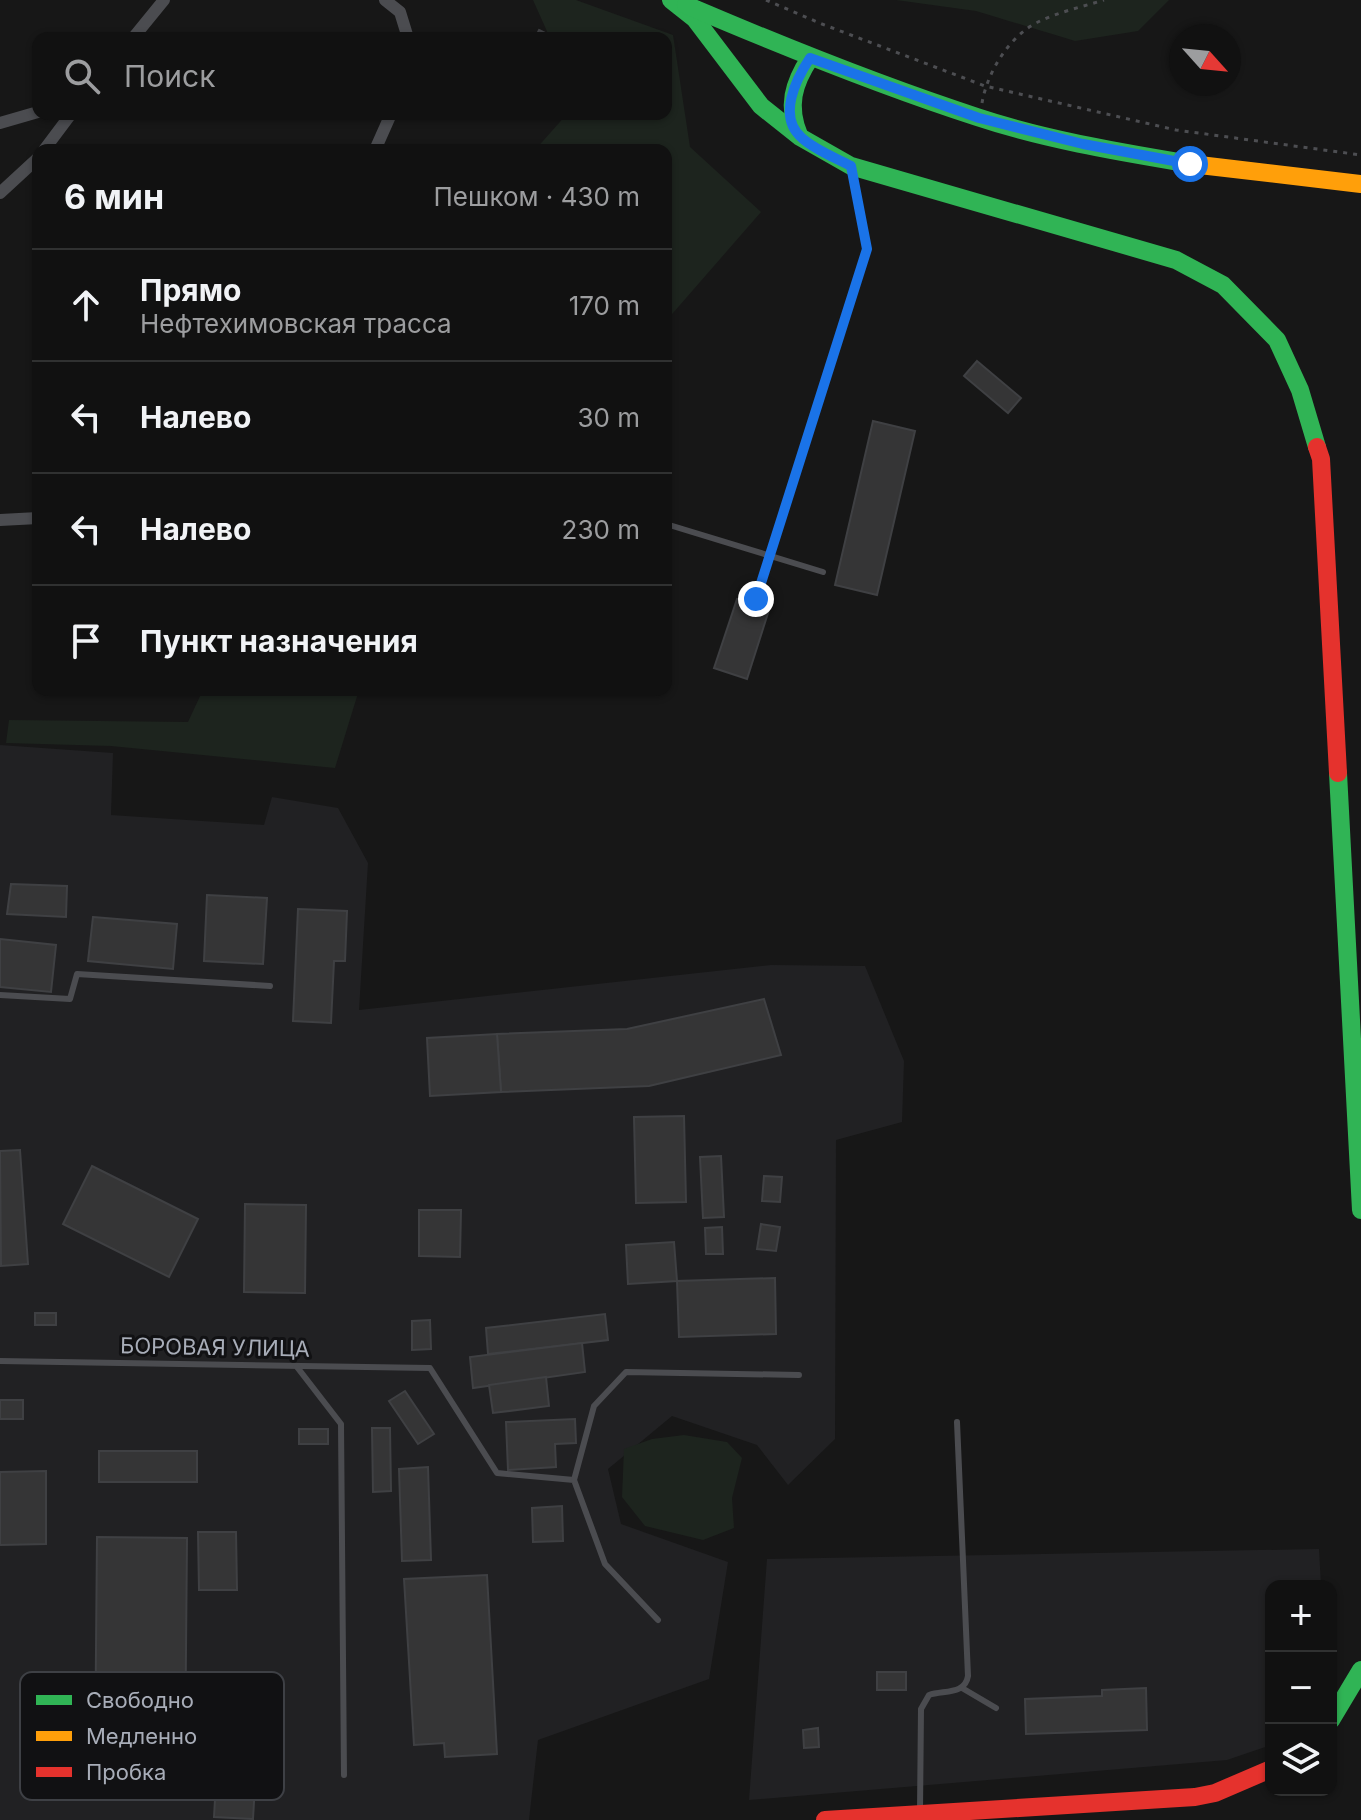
<!DOCTYPE html>
<html lang="ru">
<head>
<meta charset="utf-8">
<style>
	:root { --surface:#111; --page:#1e1f1f; --text:#f1f3f6; --muted:#9c9d9f; --line:#303131 }
	body { margin:0; font-family:Inter,sans-serif; background:var(--page); color:var(--text) }
	.controls { position:absolute; right:24px; bottom:24px; display:grid; overflow:hidden; border-radius:16px; box-shadow:0 2px 6px #0004 }
	.controls button { width:72px; height:72px; display:grid; place-items:center; padding:0; border:0; border-bottom:2px solid var(--line); background:var(--surface); color:var(--text); font:40px sans-serif }
	.compass { position:absolute; left:1169px; top:24px; width:72px; height:72px; border-radius:50%; background:var(--surface); box-shadow:0 2px 6px #0004; rotate:117deg }
	.stop { position:absolute; width:24px; height:24px; margin:-18px; border:6px solid #1a73e8; border-radius:50%; background:#fff }
	.stop.end { background:#1a73e8; border-color:#fff; box-shadow:0 2px 8px #0008 }
	.list { margin:0; padding:0; list-style:none }
	h2 { display:flex; justify-content:space-between; align-items:center; height:104px; margin:0; padding:0 32px; font-size:34px }
	h2 small { font-size:26px; font-weight:400; color:var(--muted) }
	.list li { display:grid; grid-template-columns:52px 1fr auto; gap:24px; align-items:center; box-sizing:border-box; height:112px; padding:0 32px; border-top:2px solid var(--line) }
	.list b { display:block; font-size:30px; white-space:nowrap }
	.list p { margin:0; font-size:26px; white-space:nowrap; color:var(--muted) }
	.list em { font-size:26px; font-style:normal; color:var(--muted) }
	.icon { flex:none; width:44px; height:44px; fill:none; stroke:currentColor; stroke-width:2; stroke-linecap:round; stroke-linejoin:round }
	.map { position:relative; flex:none; width:1361px; height:1820px; overflow:hidden }
	.search { position:absolute; background:var(--surface); box-shadow:0 2px 6px #0004; left:32px; top:32px; width:640px; height:88px; display:flex; align-items:center; gap:20px; box-sizing:border-box; padding:0 28px; border-radius:16px; color:var(--muted); font-size:30px }
	.panel { position:absolute; background:var(--surface); box-shadow:0 2px 6px #0004; left:32px; top:144px; width:640px; height:552px; border-radius:16px }
	.map>svg:first-child { display:block }
</style>
</head>
<body>
<div class="map">
<svg width="1361" height="1820" viewBox="0 0 1361 1820">
	<rect width="100%" height="100%" fill="#171717"/>
	<g fill="#212123">
		<polygon points="0,745 113,753 111,815 264,825 272,797 338,808 368,863 359,1010 771,965 865,966 904,1061 902,1122 836,1140 835,1439 788,1485 757,1445 672,1416 608,1469 621,1524 728,1562 709,1679 538,1740 529,1820 0,1820"/>
		<polygon points="1319,1549 1321,1586 1271,1586 1271,1745 1227,1760 749,1800 767,1559"/>
	</g>
	<g fill="#1d241e">
		<polygon points="533,0 576,0 673,35 690,147 761,212 666,321 666,150 535,150 567,114 666,114 666,38 550,38"/>
		<polygon points="896,0 1169,0 1138,31 1075,41 976,11"/>
		<polygon points="163,690 359,690 335,768 111,746 6,743 9,720 188,722 201,694"/>
		<polygon points="684,1435 727,1442 742,1458 732,1498 734,1528 703,1540 645,1526 622,1497 624,1449 652,1439"/>
	</g>
	<g fill="#353536" stroke="#3f4043" stroke-width="2">
		<polygon points="539,30 555,38 535,38"/>
		<polygon points="977,361 1021,398 1008,413 964,376"/>
		<polygon points="873,421 915,431 877,595 835,585"/>
		<polygon points="737,599 769,610 747,679 714,668"/>
		<polygon points="11,884 67,886 66,917 7,914"/>
		<polygon points="207,895 267,898 263,964 204,961"/>
		<polygon points="298,909 347,911 345,961 334,961 331,1023 293,1021"/>
		<polygon points="93,917 177,924 173,969 88,961"/>
		<polygon points="0,939 56,945 51,992 0,987"/>
		<polygon points="764,999 781,1055 649,1086 501,1092 497,1034 627,1029"/>
		<polygon points="497,1034 501,1092 430,1096 427,1038"/>
		<polygon points="684,1116 686,1202 636,1203 634,1117"/>
		<polygon points="20,1150 28,1264 1,1266 0,1151"/>
		<polygon points="721,1156 724,1217 703,1218 700,1157"/>
		<polygon points="92,1166 198,1219 169,1277 63,1224"/>
		<polygon points="764,1176 782,1177 780,1202 762,1201"/>
		<polygon points="245,1204 306,1205 305,1293 244,1292"/>
		<polygon points="419,1210 461,1210 460,1257 419,1256"/>
		<polygon points="761,1224 780,1227 776,1251 757,1249"/>
		<polygon points="722,1227 723,1254 706,1254 705,1228"/>
		<polygon points="674,1242 677,1281 628,1284 626,1245"/>
		<polygon points="775,1278 776,1334 679,1337 677,1281"/>
		<rect x="35" y="1313" width="21" height="12"/>
		<polygon points="605,1314 608,1340 488,1354 486,1328"/>
		<polygon points="430,1320 431,1349 412,1350 412,1321"/>
		<polygon points="582,1343 585,1372 473,1388 470,1357"/>
		<polygon points="546,1377 549,1406 493,1413 489,1385"/>
		<polygon points="405,1391 434,1434 418,1444 389,1401"/>
		<rect x="0" y="1400" width="23" height="19"/>
		<polygon points="575,1419 576,1443 555,1444 556,1467 508,1470 506,1422"/>
		<polygon points="372,1428 390,1428 391,1491 373,1492"/>
		<rect x="299" y="1429" width="29" height="15"/>
		<rect x="99" y="1451" width="98" height="31"/>
		<polygon points="428,1467 431,1560 402,1561 399,1469"/>
		<polygon points="46,1471 46,1544 0,1545 0,1472"/>
		<polygon points="562,1506 563,1541 533,1542 532,1508"/>
		<polygon points="198,1532 236,1532 237,1590 199,1590"/>
		<polygon points="97,1537 187,1538 185,1762 95,1762"/>
		<polygon points="487,1575 497,1754 445,1757 444,1743 414,1745 404,1579"/>
		<rect x="877" y="1672" width="29" height="18"/>
		<polygon points="1146,1688 1147,1730 1026,1734 1025,1699 1102,1696 1102,1690"/>
		<polygon points="818,1728 819,1747 804,1748 803,1730"/>
		<polygon points="216,1782 255,1784 253,1819 214,1817"/>
	</g>
	<g fill="none" stroke-linecap="round" stroke-linejoin="round">
		<g stroke="#4d4e52" stroke-width="3" stroke-dasharray="4 6" stroke-linecap="butt">
			<polyline points="766,0 822,24 985,86 1176,130 1361,155"/>
			<path d="M982,103C987,73 1009,36 1038,22C1058,12 1082,7 1104,0"/>
		</g>
		<g stroke="#4b4c50" stroke-width="6">
			<polyline points="666,524 823,572"/>
			<polyline points="756,599 867,249 852,170"/>
			<polyline points="0,995 70,999 77,974 270,986"/>
			<polyline points="0,1361 430,1368 497,1473 574,1480 605,1564 658,1620"/>
			<polyline points="297,1367 341,1424 344,1775"/>
			<polyline points="574,1480 594,1406 626,1372 799,1375"/>
			<polyline points="962,1688 996,1708"/>
			<path d="M920,1811L921,1709L929,1695C944,1690 965,1695 968,1676L957,1422"/>
		</g>
		<g stroke="#4b4c50" stroke-width="12">
			<polyline points="385,0 400,12 408,38"/>
			<polyline points="133,38 164,0"/>
			<polyline points="0,123 38,112"/>
			<polyline points="44,150 71,114"/>
			<polyline points="375,150 391,114"/>
			<polyline points="0,193 38,158"/>
			<polyline points="0,520 38,518"/>
		</g>
		<g stroke="#30b455" stroke-width="18">
			<polyline points="671,0 695,19 761,106 800,137 851,166 1176,260 1223,285 1277,340 1300,390 1317,447"/>
			<path d="M686,5C782,46 878,85 977,117C1046,140 1120,152 1191,164"/>
			<path d="M799,135C787,106 793,84 810,58"/>
			<polyline points="1338,773 1361,1210"/>
			<polyline points="1331,1720 1361,1670"/>
		</g>
		<polyline stroke="#ff9f0a" stroke-width="18" points="1191,164 1361,184"/>
		<g stroke="#e5322d" stroke-width="18">
			<polyline points="1317,447 1321,459 1338,773"/>
			<polyline points="825,1820 1195,1797 1215,1793 1271,1769"/>
		</g>
	</g>
	<g fill="none" stroke-linecap="round" stroke-linejoin="round">
		<path stroke="#1a73e8" stroke-width="10" d="M756,599L867,249L851,166C836,158 815,150 802,138C777,117 796,79 810,58L979,118L1083,144L1190,164"/>
	</g>
	<g text-anchor="middle" dominant-baseline="central" stroke-width="6" stroke-linejoin="round" paint-order="stroke">
		<g font-size="22" fill="#a8adb8" stroke="#111113">
			<text transform="translate(215 1347) rotate(1)">БОРОВАЯ УЛИЦА</text>
		</g>
	</g>
	<rect x="20" y="1672" width="264" height="128" rx="12" fill="#111113" stroke="#3e4045" stroke-width="2"/>
	<rect x="36" y="1695" width="36" height="10" fill="#30b455"/>
	<rect x="36" y="1731" width="36" height="10" fill="#ff9f0a"/>
	<rect x="36" y="1767" width="36" height="10" fill="#e5322d"/>
	<g font-size="22" fill="#a8adb8">
		<text x="86" y="1708">Свободно</text>
		<text x="86" y="1744">Медленно</text>
		<text x="86" y="1780">Пробка</text>
	</g>
</svg>
<div class="controls">
<button>+</button>
<button>−</button>
<button><svg class="icon" aria-label="layers" viewBox="0 0 24 24"><path d="M12 4l9 5-9 5-9-5zM3 14l9 5 9-5"/></svg></button>
</div>
<svg class="compass" viewBox="-18 -18 36 36"><path d="M0-13l5 13h-10z" fill="#e53935"/><path d="M0 13l5-13h-10z" fill="#9c9d9f"/></svg>
<div class="stop" style="left:1190px;top:164px"></div>
<div class="stop end" style="left:756px;top:599px"></div>
<div class="search"><svg class="icon" aria-label="search" viewBox="0 0 24 24"><circle cx="10" cy="10" r="6"/><path d="M15 15l6 6"/></svg>Поиск</div>
<section class="panel">
<h2>6 мин<small>Пешком · 430 m</small></h2>
<ul class="list">
<li><svg class="icon" aria-label="ahead" viewBox="0 0 24 24"><path d="M12 20V5M6 11l6-6 6 6"/></svg><div><b>Прямо</b><p>Нефтехимовская трасса</p></div><em>170 m</em></li>
<li><svg class="icon" aria-label="left" viewBox="0 0 24 24"><path d="M17 20v-9H6M10 6l-5 5 5 5"/></svg><div><b>Налево</b></div><em>30 m</em></li>
<li><svg class="icon" aria-label="left" viewBox="0 0 24 24"><path d="M17 20v-9H6M10 6l-5 5 5 5"/></svg><div><b>Налево</b></div><em>230 m</em></li>
<li><svg class="icon" aria-label="arrive" viewBox="0 0 24 24"><path d="M6 21V4h12l-3 4 3 4H6"/></svg><div><b>Пункт назначения</b></div></li>
</ul>
</section>
</div>
</body>
</html>
